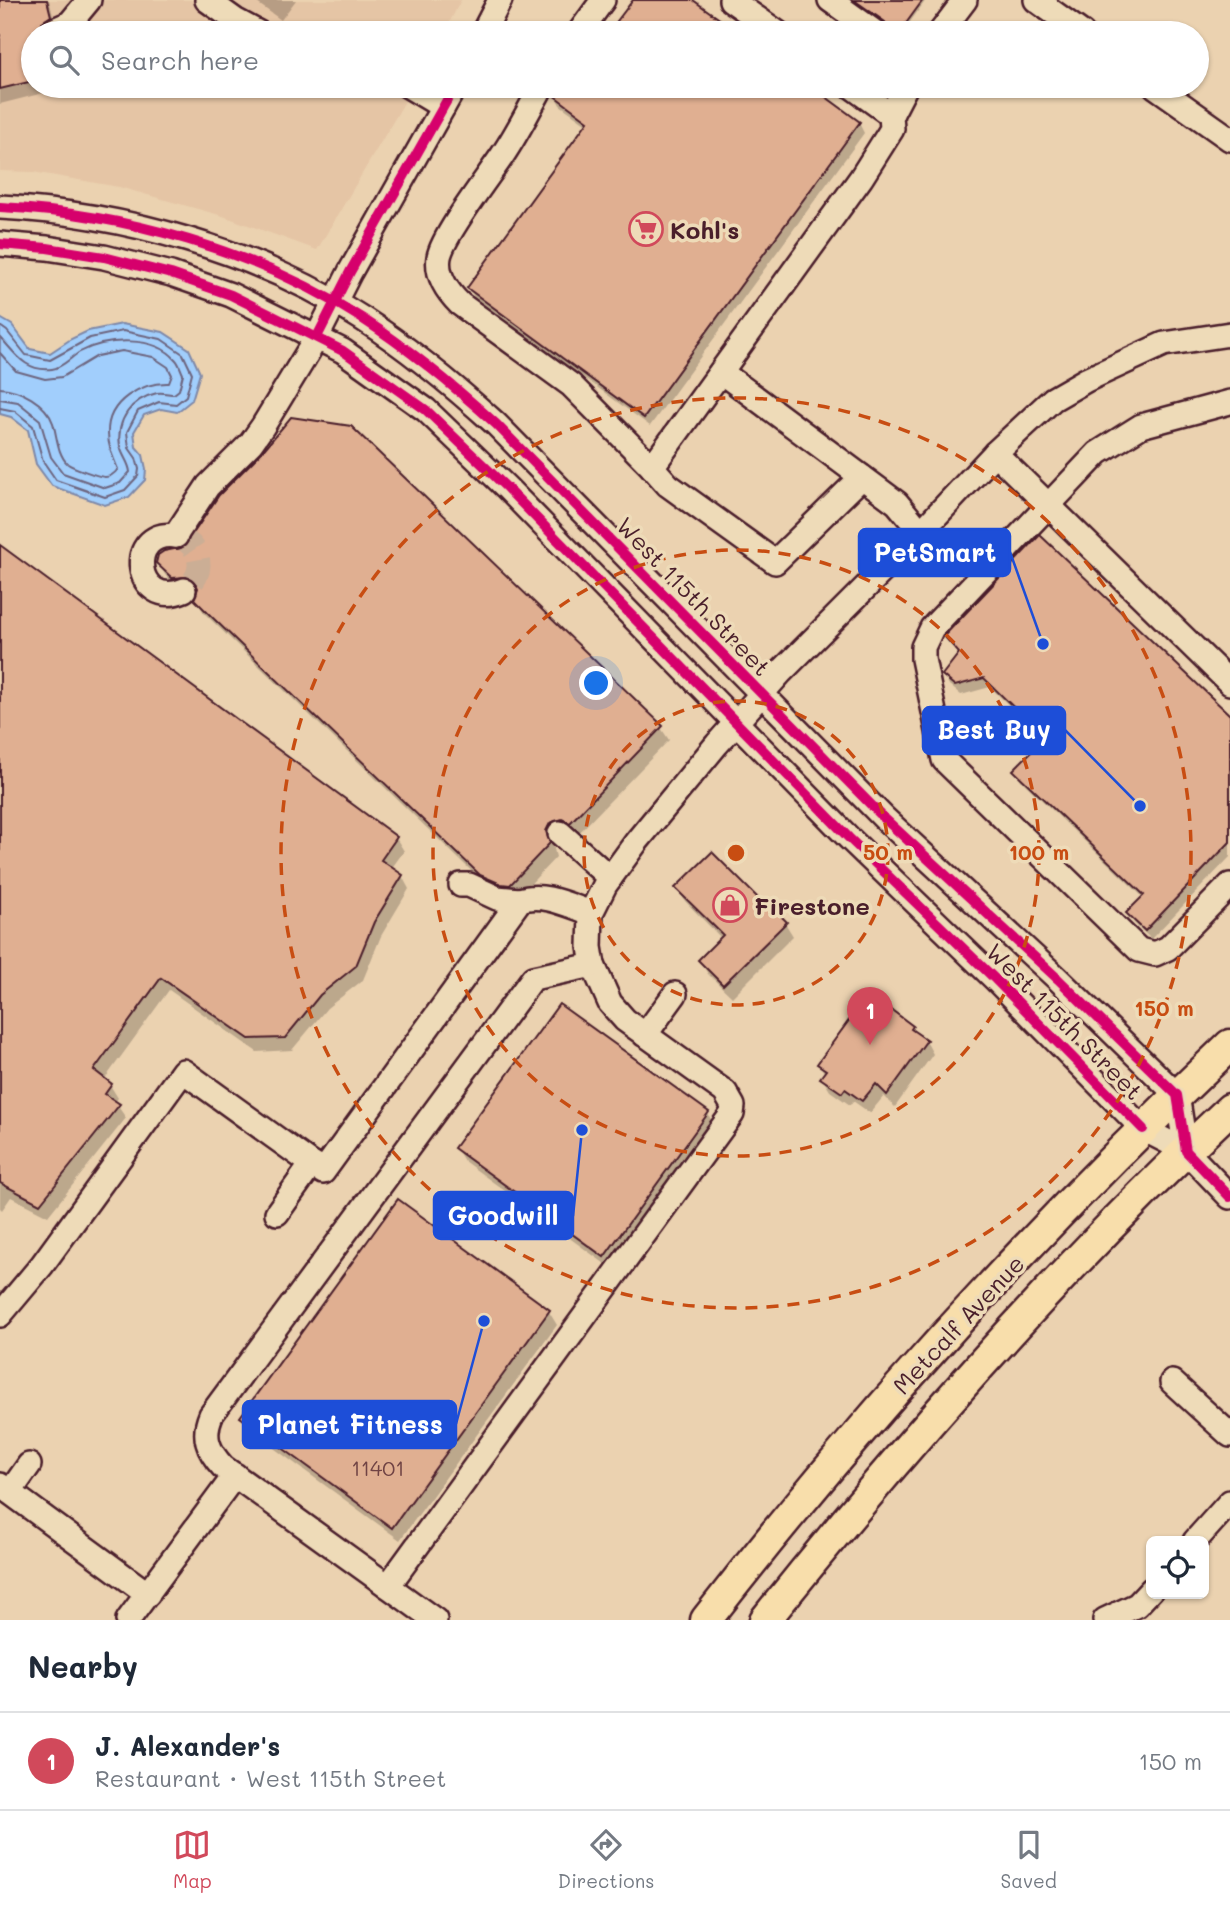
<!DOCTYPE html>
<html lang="en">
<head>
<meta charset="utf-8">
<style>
	:root { --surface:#fff; --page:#f2f2f3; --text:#1f2937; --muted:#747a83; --line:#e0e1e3; --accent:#d1495b }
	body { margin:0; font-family:Mali,sans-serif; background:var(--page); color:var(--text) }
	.controls { position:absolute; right:21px; bottom:21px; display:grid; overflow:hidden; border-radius:10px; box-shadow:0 2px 5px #0004 }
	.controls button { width:63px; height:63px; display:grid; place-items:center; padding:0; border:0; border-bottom:2px solid var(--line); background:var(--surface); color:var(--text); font:35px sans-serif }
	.you { position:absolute; left:597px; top:684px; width:24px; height:24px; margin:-18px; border:5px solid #fff; border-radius:50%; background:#1a73e8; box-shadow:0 0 0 10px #1a73e833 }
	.badge { display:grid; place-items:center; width:46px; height:46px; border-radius:50%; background:var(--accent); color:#fff; font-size:23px; font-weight:700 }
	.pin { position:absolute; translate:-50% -58px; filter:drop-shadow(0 2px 4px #0008) }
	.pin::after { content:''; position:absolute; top:37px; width:24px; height:21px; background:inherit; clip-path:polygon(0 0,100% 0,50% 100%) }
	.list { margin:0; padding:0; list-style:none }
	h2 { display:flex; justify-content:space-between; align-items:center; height:91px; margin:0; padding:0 28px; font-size:30px }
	h2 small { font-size:23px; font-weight:400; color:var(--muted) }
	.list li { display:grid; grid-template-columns:46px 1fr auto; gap:21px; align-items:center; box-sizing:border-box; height:98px; padding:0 28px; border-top:2px solid var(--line) }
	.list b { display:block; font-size:26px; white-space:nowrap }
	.list p { margin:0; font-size:23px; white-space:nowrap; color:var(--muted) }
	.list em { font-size:23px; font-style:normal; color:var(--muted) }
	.icon { flex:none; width:38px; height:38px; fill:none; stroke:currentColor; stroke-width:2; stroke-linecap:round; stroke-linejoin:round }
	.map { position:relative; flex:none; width:1230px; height:1620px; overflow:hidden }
	.search { position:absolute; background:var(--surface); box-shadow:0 2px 5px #0004; left:21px; right:21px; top:21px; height:77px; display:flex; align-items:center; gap:18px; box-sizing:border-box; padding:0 24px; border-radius:38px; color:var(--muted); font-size:26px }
	.sheet { height:189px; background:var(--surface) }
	nav { display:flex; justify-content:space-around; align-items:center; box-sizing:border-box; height:98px; border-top:2px solid var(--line); background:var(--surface); font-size:19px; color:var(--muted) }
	nav a { display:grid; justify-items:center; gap:4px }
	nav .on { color:var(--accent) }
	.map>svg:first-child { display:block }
</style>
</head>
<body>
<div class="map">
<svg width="1230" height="1620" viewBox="0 0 1230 1620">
	<rect width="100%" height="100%" fill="#ebd2b0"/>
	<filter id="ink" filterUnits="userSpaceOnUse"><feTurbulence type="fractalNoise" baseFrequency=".0143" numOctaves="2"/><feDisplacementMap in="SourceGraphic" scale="14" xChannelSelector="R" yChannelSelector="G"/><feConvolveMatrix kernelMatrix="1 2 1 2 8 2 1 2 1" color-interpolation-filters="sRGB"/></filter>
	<g filter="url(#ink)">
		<polygon fill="#e5c5a5" points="0,0 461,0 444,33 33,33 33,86 414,86 317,250 223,216 119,187 33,172 0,171"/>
		<polygon fill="#a1cefc" stroke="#7e88a8" stroke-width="2" points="0,318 12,325 30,349 50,353 71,339 88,331 122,324 163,332 189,349 200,373 192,400 177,412 161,409 144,415 134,432 136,447 143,455 146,469 145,480 129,497 105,505 52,486 36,464 28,430 11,417 0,414"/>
		<g fill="#0003">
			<polygon points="0,0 49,0 57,30 52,33 33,33 33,86 71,86 0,104"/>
			<polygon points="253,0 296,0 281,20"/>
			<polygon points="635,0 690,0 736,33 611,33"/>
			<polygon points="854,0 926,0 902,33 892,33 887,24"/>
			<polygon points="557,86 808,86 859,123 864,133 650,426 474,297 469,288 588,125 560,105 555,95"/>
			<polygon points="0,548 396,838 404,851 391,869 402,876 409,889 381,936 363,980 327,1008 292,1050 257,1052 169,990 104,1080 110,1085 118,1098 115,1102 126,1118 48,1216 11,1197 2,1210 0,1208"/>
			<polygon points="158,563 661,728 669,740 577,835 557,836 553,845 556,857 517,898 489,888 204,613 196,599 199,590 181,591 166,576"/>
			<polygon points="946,636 1230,718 1230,857 1151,939 1134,923 1129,914 1144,898 1021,780 1015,771 1045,740 990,687 961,695 949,685 944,675 960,655"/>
			<polygon points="677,888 761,904 785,923 793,936 732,997 708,974 700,961 722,939 685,901"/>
			<polygon points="912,1027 916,1034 926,1041 933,1054 895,1107 884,1096 870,1113 853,1101 850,1105 830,1091 822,1078 825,1074 819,1064"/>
			<polygon points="708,1114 715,1127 612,1269 464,1161 456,1148"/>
			<polygon points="399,1202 549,1312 557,1325 400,1540 249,1430 242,1417"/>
		</g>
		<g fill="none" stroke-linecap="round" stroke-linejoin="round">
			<g stroke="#6d657f" stroke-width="2">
				<polyline points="0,326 7,331 26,355 50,360 90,338 123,331 161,339 183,354 192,373 186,396 176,404 159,402 138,411 127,432 129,448 136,458 139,469 138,476 125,490 105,497 56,480 43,461 33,426 15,411 0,408"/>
				<path d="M0,337C15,353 25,372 52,369C62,368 71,357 80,352C106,338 155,335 176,360C179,363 181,370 183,374L179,390L174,394C169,394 163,392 157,393C131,399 116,420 120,446C122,456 129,462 130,472L120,483L105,488L63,473L51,457L40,420L18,402L0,399"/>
				<path d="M0,353L16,371L45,379L62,377L97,356L122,351L153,357L168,367L172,375L169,383C142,382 107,401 108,433C108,447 113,457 118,469C115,473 110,477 105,477C99,477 72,467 68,464C57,454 57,435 53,423C46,403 20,389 0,388"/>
			</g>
		</g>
		<g fill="#e0af91" stroke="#4a1f2b" stroke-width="2">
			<polygon points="0,0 47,0 51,16 42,22 41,33 33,33 33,81 0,89"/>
			<polygon points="633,0 693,0 739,33 608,33"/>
			<polygon points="854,0 923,0 899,33 890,32 885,22"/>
			<polygon points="556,86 811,86 860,122 644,418 467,288 588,121 553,95"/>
			<polygon points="291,417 351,426 663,726 570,823 562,819 550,823 546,831 550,843 510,885 501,884 480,875 213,618 194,599 198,588 194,580 188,577 172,578 156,563 158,555 164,551 184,547 219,495 261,453"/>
			<polygon points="1040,535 1230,715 1230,842 1145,931 1126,913 1144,895 1013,770 1045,738 984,678 955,686 942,675 959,653 944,636"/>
			<polygon points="0,545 397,837 381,860 403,875 374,922 356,966 320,995 285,1038 249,1039 161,978 94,1070 112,1084 105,1094 120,1104 40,1204 0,1183"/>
			<polygon points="712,852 761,901 764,899 787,922 723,985 698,960 723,935 675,888"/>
			<polygon points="869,993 913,1026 911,1029 927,1040 887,1095 876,1084 862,1101 845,1089 842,1093 820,1078 826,1070 817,1064"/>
			<polygon points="559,1004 709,1112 604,1257 454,1148"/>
			<polygon points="398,1199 550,1310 392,1528 240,1417"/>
		</g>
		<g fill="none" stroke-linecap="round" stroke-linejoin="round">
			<path stroke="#cbae95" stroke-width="23" stroke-dasharray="23 11" stroke-linecap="butt" d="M176,536C203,545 207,574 184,590"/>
			<g stroke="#4a1f2b" stroke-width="28">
				<g id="minor">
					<polyline points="207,0 235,20 259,33"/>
					<polyline points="731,0 778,33"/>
					<polyline points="830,0 876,33"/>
					<polyline points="1036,0 1082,33"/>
					<polyline points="54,30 70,23 89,0"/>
					<polyline points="483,33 500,0"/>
					<polyline points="579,33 603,0"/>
					<polyline points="940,33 965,0"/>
					<polyline points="408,86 443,107"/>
					<path d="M542,86C529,110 517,134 502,156C488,177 443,235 439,257C436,275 448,292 460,304L571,385L652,467L861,178L892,129L891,115L906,86"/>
					<polyline points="851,86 891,115"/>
					<polyline points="1155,86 1230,139"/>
					<path d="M0,207C123,213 258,251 363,319C411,350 454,386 496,424L885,819L1058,979L1177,1095L1186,1151"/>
					<polyline points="0,244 47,248 104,257 171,274 231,295 343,351 426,410 507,488 849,838 995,979 1143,1129 1186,1151 1230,1197"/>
					<polyline points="721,372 897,503 921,532"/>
					<polyline points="1230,402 1141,426 1098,453 932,628 923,647 923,659 944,760 1139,950 1155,954 1168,948 1230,885"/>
					<polyline points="995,453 1230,683"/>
					<polyline points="652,467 668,485 775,562 862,477"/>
					<polyline points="175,536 208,486 251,443 263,426 317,337 350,272 455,86"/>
					<path d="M176,536C124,528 134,611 184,590"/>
					<polyline points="560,833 610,878"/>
					<polyline points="461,885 469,885 497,898 520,900"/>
					<polyline points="645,1035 675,994"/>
					<polyline points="277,1213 312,1164"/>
					<path d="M0,1315L42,1265L183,1071L323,1172L520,900C543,892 568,905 591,913"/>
					<polyline points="1172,1382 1230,1435"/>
					<polyline points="0,1485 148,1594"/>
					<polyline points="10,1492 29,1465"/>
					<polyline points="1195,1541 1230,1502"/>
					<polyline points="388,1586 732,1114 733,1106 725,1092 625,1020 610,1003 593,965 590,947 591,913 605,885 637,841 717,744 781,672 921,532 995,453 1053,399 1086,380 1164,344 1230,334"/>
					<polyline points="128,1620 235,1475"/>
					<path d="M435,1620L223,1467C208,1451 202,1436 211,1415L533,978L593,965"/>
					<polyline points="1105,1620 1137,1605 1151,1590"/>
				</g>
			</g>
			<g stroke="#4a1f2b" stroke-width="35">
				<g id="major">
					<path d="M706,1620C865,1415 1042,1223 1230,1045"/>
					<path d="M765,1620C909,1440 1062,1266 1230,1109"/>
				</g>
			</g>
			<use href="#minor" stroke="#eedbb8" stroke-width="23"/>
			<use href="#major" stroke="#f8deab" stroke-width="30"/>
			<g stroke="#eedbb8" stroke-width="15">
				<g id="cycleway">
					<path d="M0,207C123,213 258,251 363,319C411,350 454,386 496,424L885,819L1058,979L1177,1095L1186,1151L1230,1197"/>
					<polyline points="0,244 47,248 104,257 171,274 231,295 343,351 426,410 507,488 849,838 995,979 1143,1129"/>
					<polyline points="317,337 350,272 455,86"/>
				</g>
			</g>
			<use href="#cycleway" stroke="#d6006c" stroke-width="10"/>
		</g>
	</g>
	<g fill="none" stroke="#c84d12" stroke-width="3.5" stroke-dasharray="12 9">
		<circle cx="736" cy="853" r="152"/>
		<circle cx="736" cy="853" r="303"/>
		<circle cx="736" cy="853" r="455"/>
	</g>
	<defs>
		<g id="supermarket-ring" transform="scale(1.75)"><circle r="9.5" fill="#eedbb8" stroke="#d1495b" stroke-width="1.5"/><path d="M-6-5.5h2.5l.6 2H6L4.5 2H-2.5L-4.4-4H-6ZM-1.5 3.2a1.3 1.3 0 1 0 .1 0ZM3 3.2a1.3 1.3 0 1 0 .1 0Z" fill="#d1495b"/></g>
		<g id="shop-ring" transform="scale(1.75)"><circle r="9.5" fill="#eedbb8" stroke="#d1495b" stroke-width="1.5"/><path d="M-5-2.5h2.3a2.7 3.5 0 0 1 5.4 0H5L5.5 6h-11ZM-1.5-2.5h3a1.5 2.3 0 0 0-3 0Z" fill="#d1495b"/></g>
	</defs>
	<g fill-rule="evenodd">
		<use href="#supermarket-ring" x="646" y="229"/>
		<use href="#shop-ring" x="730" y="905"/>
	</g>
	<g text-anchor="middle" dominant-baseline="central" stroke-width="7" stroke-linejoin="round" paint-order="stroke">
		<g font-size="21" fill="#704344">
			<text x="378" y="1467">11401</text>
		</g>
		<g font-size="24" font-weight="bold" fill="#4a1f2b" stroke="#eedbb8" text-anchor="start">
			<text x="670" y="229">Kohl's</text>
			<text x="754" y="905">Firestone</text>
		</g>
		<g font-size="24" fill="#4a1f2b" stroke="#eedbb8">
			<text transform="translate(694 596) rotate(46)">West 115th Street</text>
			<text transform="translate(1065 1021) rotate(45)">West 115th Street</text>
			<text transform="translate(958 1324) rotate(-47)">Metcalf Avenue</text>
		</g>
	</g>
	<circle cx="736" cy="853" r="10" fill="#c84d12" stroke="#eedbb8" stroke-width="3.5"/>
	<g font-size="21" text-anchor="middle" font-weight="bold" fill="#c84d12" stroke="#eedbb8" stroke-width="7" stroke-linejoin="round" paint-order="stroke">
		<text x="888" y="860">50 m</text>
		<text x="1039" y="860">100 m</text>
		<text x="1164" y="1016">150 m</text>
	</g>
	<path fill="none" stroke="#1d4ed8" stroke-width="2.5" d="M1043 644L1010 552M1140 806L1065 730M582 1130L573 1216M484 1321L456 1424"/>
	<g fill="#1d4ed8" stroke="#eedbb8" stroke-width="2.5">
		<circle cx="1043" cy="644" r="7"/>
		<circle cx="1140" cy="806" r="7"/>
		<circle cx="582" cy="1130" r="7"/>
		<circle cx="484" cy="1321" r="7"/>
	</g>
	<g fill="#1d4ed8" stroke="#1d4ed8" stroke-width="2.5">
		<rect x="859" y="529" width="151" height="47" rx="7"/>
		<rect x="923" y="707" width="142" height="47" rx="7"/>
		<rect x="434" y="1192" width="139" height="47" rx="7"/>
		<rect x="243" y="1401" width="213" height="47" rx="7"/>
	</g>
	<g font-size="26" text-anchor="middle" font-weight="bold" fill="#fff">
		<text x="935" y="562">PetSmart</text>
		<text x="994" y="739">Best Buy</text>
		<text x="503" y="1225">Goodwill</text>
		<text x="350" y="1434">Planet Fitness</text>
	</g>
</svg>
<div class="controls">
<button><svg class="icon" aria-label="locate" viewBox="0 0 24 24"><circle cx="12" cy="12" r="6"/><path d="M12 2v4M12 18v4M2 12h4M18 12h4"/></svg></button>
</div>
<div class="you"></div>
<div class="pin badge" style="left:870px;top:1045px">1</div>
<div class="search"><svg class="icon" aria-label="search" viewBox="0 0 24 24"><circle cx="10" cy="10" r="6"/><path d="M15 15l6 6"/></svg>Search here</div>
</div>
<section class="sheet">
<h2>Nearby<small></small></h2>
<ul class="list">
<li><span class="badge">1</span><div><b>J. Alexander's</b><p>Restaurant · West 115th Street</p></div><em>150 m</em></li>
</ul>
</section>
<nav>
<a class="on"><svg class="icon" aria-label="map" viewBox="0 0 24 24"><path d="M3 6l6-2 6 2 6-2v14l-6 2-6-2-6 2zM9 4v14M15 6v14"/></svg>Map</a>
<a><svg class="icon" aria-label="directions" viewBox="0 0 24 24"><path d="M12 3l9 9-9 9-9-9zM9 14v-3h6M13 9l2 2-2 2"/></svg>Directions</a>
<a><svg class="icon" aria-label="saved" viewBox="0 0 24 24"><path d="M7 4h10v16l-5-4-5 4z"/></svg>Saved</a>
</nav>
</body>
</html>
